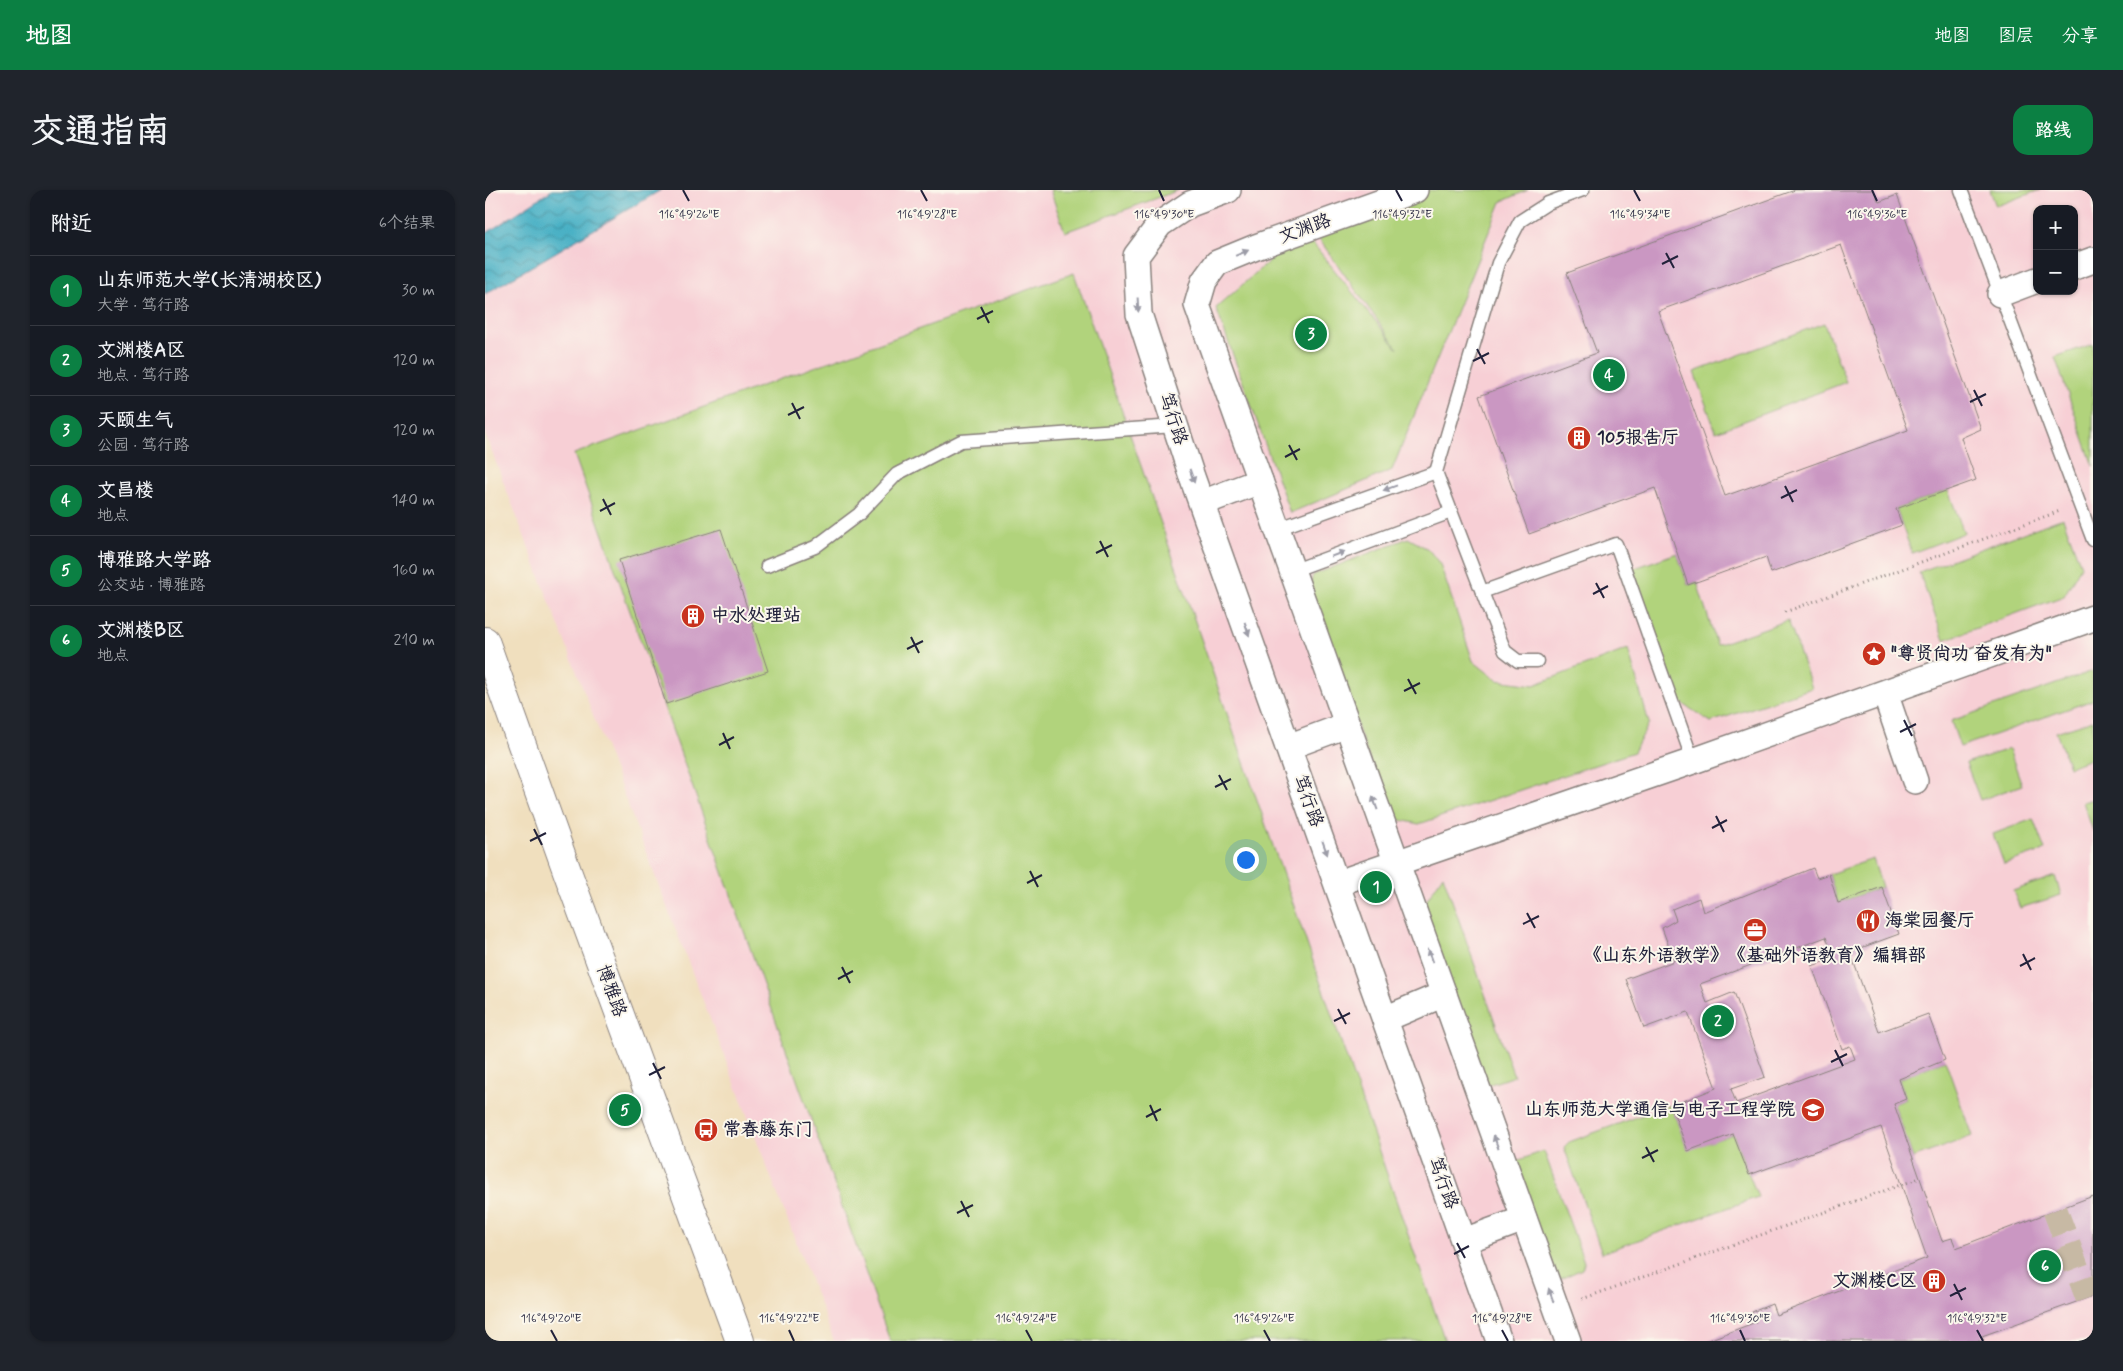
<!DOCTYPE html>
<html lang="zh">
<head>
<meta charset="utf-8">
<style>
	:root { --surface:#171b24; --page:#20242c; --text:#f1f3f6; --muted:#9ea1a6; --line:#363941; --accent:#0b8043 }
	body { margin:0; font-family:Mynerve,"LXGW WenKai TC",sans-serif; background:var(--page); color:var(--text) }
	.controls { position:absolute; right:15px; top:15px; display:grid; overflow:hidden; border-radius:10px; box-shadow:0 1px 4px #0004 }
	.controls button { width:45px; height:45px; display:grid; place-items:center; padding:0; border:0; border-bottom:1px solid var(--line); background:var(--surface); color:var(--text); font:25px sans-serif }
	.you { position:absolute; left:760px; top:669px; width:18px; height:18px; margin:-12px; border:4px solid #fff; border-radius:50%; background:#1a73e8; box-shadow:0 0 0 8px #1a73e833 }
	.badge { display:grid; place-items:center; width:32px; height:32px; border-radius:50%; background:var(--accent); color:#fff; font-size:16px; font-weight:700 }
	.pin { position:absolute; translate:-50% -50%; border:2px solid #fff; box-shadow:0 1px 5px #0006 }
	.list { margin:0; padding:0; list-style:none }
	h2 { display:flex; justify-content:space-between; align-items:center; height:65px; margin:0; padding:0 20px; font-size:21px }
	h2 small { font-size:16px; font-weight:400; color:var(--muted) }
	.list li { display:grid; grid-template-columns:32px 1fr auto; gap:15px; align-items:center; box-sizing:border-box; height:70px; padding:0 20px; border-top:1px solid var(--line) }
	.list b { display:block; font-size:19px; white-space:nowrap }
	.list p { margin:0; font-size:16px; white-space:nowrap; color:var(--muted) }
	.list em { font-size:16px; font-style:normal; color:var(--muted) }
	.map { position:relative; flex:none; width:1608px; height:1151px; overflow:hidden; border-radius:15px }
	header { display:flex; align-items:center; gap:30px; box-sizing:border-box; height:70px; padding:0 25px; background:var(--accent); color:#fff }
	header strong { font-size:24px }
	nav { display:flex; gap:28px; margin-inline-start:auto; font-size:18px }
	.intro { display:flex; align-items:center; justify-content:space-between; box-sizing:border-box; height:120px; padding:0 30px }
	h1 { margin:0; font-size:35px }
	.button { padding:12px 22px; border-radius:15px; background:var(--accent); color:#fff; font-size:18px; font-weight:700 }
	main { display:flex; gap:30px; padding:0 30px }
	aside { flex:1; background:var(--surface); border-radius:15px; box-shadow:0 1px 4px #0004 }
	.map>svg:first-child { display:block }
</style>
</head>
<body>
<header>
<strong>地图</strong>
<nav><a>地图</a><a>图层</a><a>分享</a></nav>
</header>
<div class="intro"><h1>交通指南</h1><a class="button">路线</a></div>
<main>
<aside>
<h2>附近<small>6个结果</small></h2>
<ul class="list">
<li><span class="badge">1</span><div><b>山东师范大学(长清湖校区)</b><p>大学 · 笃行路</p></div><em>30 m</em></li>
<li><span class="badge">2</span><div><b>文渊楼A区</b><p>地点 · 笃行路</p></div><em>120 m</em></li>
<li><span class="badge">3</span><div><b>天颐生气</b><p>公园 · 笃行路</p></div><em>120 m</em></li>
<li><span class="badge">4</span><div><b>文昌楼</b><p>地点</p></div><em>140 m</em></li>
<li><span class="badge">5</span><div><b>博雅路大学路</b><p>公交站 · 博雅路</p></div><em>160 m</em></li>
<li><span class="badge">6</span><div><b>文渊楼B区</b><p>地点</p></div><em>210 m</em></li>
</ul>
</aside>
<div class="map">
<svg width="1608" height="1151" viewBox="0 0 1608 1151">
	<defs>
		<pattern id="water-waves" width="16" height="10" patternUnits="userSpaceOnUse" patternTransform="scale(1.25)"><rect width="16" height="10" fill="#45afc4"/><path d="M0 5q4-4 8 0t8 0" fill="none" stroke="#398ea0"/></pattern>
	</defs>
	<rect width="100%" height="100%" fill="#fbf7ec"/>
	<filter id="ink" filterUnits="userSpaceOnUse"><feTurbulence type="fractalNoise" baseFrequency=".02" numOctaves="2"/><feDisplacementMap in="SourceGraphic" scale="10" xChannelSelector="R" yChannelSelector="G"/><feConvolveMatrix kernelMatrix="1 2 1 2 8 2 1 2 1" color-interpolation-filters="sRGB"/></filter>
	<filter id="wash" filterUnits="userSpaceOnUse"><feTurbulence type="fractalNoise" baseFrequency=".0096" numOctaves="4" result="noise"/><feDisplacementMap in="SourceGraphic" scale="20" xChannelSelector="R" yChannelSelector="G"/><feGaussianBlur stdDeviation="1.12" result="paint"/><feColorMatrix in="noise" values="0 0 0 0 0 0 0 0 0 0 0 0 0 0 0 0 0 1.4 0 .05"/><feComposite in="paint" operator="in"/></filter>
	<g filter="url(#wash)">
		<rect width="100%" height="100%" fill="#f0dfbe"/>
		<path fill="#f7cfd5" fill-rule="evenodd" d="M0,0H1608V1151H349L0,244ZM1552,19H1589V101H1552Z"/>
		<g fill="#b1d37b" stroke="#6a7a5b">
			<polygon points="565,0 694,0 580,42"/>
			<polygon points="916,0 1043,0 1016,12 907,280 805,323 731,118 818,41 913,159 821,31"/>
			<polygon points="1505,0 1555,0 1511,16"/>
			<polygon points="589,83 960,1151 405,1151 89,264"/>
			<polygon points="1339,133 1361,192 1231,242 1209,182"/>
			<polygon points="1608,154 1608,276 1570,167"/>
			<polygon points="1463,300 1479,343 1427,363 1411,319"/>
			<polygon points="1578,328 1596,376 1579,406 1459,450 1434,382"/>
			<polygon points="923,348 943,359 955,374 988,471 1012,490 1049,495 1143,459 1164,533 1149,562 934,634 906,628 823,402 828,385"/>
			<polygon points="1192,363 1203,395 1212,392 1232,455 1303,430 1327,498 1226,532 1195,512 1147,379"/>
			<polygon points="1608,481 1608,510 1475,557 1466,531"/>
			<polygon points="1608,530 1608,568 1584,577 1571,542"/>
			<polygon points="1524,559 1537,595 1495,610 1481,573"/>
			<polygon points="1608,609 1608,641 1598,612"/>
			<polygon points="1548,629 1560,660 1519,674 1508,644"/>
			<polygon points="1388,669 1397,697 1353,713 1344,684"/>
			<polygon points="958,685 1029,886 1000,896 940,724 941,711"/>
			<polygon points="1570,686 1576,705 1535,718 1528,701"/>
			<polygon points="1460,870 1487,946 1428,968 1409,914 1421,909 1414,889"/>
			<polygon points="1182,916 1186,916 1203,960 1248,944 1273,1007 1117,1063 1079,957 1084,952"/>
			<polygon points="1059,961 1099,1072 1097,1079 1073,1090 1026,973"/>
		</g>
		<polygon fill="url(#water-waves)" stroke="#346880" points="67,0 176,0 0,104 0,44"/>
		<g id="blocks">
			<g fill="#ca97c2" fill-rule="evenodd">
				<path d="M1310,0H1388L1394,12L1412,5L1496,239L1476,248L1491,290L1411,319L1417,335L1286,383L1281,367L1203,395L1170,298L1044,344L994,206L1112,163L1082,83ZM1356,55L1423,240L1240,306L1173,121Z"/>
				<polygon points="236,339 283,481 181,514 134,370"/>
				<path d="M1328,678L1332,688L1344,684L1353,713L1397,697L1414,744L1365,762L1394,842L1443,824L1460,870L1414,889L1421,909L1409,914L1457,1051L1467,1048L1471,1058L1608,1006V1106L1497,1146L1499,1151H1221L1271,1132L1267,1122L1287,1114L1291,1125L1442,1068L1396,937L1264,985L1248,944L1203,961L1186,916L1231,898L1203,822L1159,838L1141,789L1189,771L1177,738L1191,730L1187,719L1214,708L1218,722ZM1341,747L1349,768L1327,776L1357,859L1365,856L1370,869L1251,913L1246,899L1280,887L1249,802L1222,813L1215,794Z"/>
			</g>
		</g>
	</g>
	<g filter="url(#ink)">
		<use href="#blocks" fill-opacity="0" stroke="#89807c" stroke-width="1"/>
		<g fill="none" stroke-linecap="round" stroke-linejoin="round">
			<polyline stroke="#c7b9a4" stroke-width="25" stroke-dasharray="25 12" stroke-linecap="butt" points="1570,1020 1603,1108"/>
			<g stroke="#89807c" stroke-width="15">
				<g id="lane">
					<polyline points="1098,0 1063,13 1035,31 1013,73 951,282 997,402 1131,354 1208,571"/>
					<polyline points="1476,0 1608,350"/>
					<polyline points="792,339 951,282"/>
					<polyline points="282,376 330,357 374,324 412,284 476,251 690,236"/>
					<polyline points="807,381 966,322"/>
					<polyline points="997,402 1020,461 1033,471 1052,471"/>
				</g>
			</g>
			<g stroke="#89807c" stroke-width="28">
				<g id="street">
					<polyline points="743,0 705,14 675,34 651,66 654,124 707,287 1014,1151"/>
					<polyline points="930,0 771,57 732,73 719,91 712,115 1083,1151"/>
					<polyline points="1589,77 1608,70"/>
					<polyline points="1515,104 1552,90"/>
					<polyline points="717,313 775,291"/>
					<polyline points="1400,503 1430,591"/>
					<polyline points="803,557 862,535"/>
					<polyline points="853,693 1208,571 1608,428"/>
					<polyline points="900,829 959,804"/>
					<polyline points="979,1051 1039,1029"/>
				</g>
			</g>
			<g stroke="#89807c" stroke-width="30">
				<polyline id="secondary" points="0,451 82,681 255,1151"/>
			</g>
			<g stroke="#89807c" stroke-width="3" stroke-dasharray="1 4" stroke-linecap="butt">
				<polyline points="1300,422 1575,321"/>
				<polyline points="1097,1109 1435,988"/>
			</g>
			<use href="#lane" stroke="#fff" stroke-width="12"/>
			<use href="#street" stroke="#fff" stroke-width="25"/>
			<use href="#secondary" stroke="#fff" stroke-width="28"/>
		</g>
		<defs><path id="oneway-solid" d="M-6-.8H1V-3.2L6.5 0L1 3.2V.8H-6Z" transform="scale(1.25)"/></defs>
		<g fill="#9c9ca7">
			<use href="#oneway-solid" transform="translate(757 63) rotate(-23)"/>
			<use href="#oneway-solid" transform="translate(653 115) rotate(87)"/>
			<use href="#oneway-solid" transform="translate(707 286) rotate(71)"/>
			<use href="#oneway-solid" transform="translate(905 298) rotate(160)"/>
			<use href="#oneway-solid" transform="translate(853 364) rotate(-21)"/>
			<use href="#oneway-solid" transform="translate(762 439) rotate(71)"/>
			<use href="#oneway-solid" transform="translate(890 613) rotate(-110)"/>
			<use href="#oneway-solid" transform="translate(840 658) rotate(70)"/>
			<use href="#oneway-solid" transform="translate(945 766) rotate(-110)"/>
			<use href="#oneway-solid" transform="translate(1011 952) rotate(-110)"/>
			<use href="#oneway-solid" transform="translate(1066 1105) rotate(-110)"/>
		</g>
	</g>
	<path fill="none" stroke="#22223b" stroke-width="2" d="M198,0L204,11M436,0L442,11M674,0L679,11M911,0L917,11M1149,0L1155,11M1387,0L1392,11M1181,63L1189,78M1177,74L1193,66M496,117L504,133M492,129L508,121M992,159L1000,174M988,171L1004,163M1489,200L1497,216M1485,212L1501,204M307,213L315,229M303,225L319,217M804,255L812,270M800,267L815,259M1300,296L1308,312M1296,308L1312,300M118,309L126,325M115,321L130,313M615,351L623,367M611,363L627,355M1111,393L1119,408M1108,404L1123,396M426,447L434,463M422,459L438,451M923,489L931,504M919,501L935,493M1419,530L1427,546M1415,542L1431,534M238,543L245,559M234,555L249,547M734,585L742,600M730,597L746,589M1231,626L1239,642M1227,638L1242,630M49,639L57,655M45,651L61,643M545,681L553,697M542,693L557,685M1042,723L1050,738M1038,734L1054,726M1538,764L1546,780M1535,776L1550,768M357,777L365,793M353,789L368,781M853,819L861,834M849,831L865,823M1350,860L1358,876M1346,872L1362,864M168,873L176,889M164,885L180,877M665,915L672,931M661,927L676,919M1161,957L1169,972M1157,968L1173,960M476,1011L484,1027M472,1023L488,1015M972,1053L980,1068M969,1064L984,1056M1469,1094L1477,1110M1465,1106L1481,1098M66,1140L72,1151M304,1140L309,1151M541,1140L547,1151M779,1140L785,1151M1017,1140L1023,1151M1255,1140L1260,1151M1492,1140L1498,1151"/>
	<defs>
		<g id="building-disc" transform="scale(1.25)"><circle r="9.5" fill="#c8321e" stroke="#fbf7ec"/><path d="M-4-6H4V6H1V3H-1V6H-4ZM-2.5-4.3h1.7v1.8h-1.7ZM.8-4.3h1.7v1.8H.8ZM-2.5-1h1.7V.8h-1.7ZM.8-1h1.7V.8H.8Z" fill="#fff"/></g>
		<g id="sight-disc" transform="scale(1.25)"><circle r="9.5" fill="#c8321e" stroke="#fbf7ec"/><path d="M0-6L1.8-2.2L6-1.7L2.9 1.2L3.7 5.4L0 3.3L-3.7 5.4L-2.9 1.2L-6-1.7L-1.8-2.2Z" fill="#fff"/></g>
		<g id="restaurant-disc" transform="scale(1.25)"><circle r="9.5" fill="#c8321e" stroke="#fbf7ec"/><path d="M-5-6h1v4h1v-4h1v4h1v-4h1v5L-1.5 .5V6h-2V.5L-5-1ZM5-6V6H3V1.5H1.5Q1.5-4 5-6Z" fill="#fff"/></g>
		<g id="office-disc" transform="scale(1.25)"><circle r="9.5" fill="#c8321e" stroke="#fbf7ec"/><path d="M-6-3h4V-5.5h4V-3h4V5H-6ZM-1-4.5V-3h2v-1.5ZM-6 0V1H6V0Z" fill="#fff"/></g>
		<g id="university-disc" transform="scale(1.25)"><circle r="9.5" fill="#c8321e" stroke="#fbf7ec"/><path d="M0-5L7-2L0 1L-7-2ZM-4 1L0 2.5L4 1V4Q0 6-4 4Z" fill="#fff"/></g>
		<g id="bus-disc" transform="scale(1.25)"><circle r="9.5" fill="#c8321e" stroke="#fbf7ec"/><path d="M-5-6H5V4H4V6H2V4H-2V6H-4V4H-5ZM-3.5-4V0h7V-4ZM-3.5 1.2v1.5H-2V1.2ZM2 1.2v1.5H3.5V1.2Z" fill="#fff"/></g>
	</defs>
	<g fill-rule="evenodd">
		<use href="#building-disc" x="1094" y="248"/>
		<use href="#building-disc" x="208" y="426"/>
		<use href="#sight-disc" x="1389" y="464"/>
		<use href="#restaurant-disc" x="1383" y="731"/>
		<use href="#office-disc" x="1270" y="740"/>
		<use href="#university-disc" x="1328" y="920"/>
		<use href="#bus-disc" x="221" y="940"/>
		<use href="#building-disc" x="1449" y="1091"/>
	</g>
	<g text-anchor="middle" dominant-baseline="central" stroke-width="4" stroke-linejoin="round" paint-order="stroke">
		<g font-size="18" fill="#22223b" stroke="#fbf7ec">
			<text transform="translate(820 39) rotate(-20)">文渊路</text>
			<text transform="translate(688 229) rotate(72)">笃行路</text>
			<text transform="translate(823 611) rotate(70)">笃行路</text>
			<text transform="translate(126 801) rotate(70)">博雅路</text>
			<text transform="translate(958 993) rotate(70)">笃行路</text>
		</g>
		<g font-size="18" font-weight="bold" fill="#22223b" stroke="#fbf7ec" text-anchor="start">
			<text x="1112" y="248">105报告厅</text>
			<text x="226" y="426">中水处理站</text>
			<text x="1406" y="464">"尊贤尚功 奋发有为"</text>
			<text x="1400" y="731">海棠园餐厅</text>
			<text x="1270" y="766" text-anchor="middle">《山东外语教学》《基础外语教育》编辑部</text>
			<text x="1310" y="920" text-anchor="end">山东师范大学通信与电子工程学院</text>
			<text x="238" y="940">常春藤东门</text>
			<text x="1432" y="1091" text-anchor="end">文渊楼C区</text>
		</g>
	</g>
	<g font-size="12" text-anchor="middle" fill="#22223b" stroke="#fbf7ec" stroke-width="4" stroke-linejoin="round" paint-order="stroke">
		<text x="204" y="28">116°49'26"E</text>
		<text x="442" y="28">116°49'28"E</text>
		<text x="679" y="28">116°49'30"E</text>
		<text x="917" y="28">116°49'32"E</text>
		<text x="1155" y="28">116°49'34"E</text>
		<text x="1392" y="28">116°49'36"E</text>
		<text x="66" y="1132">116°49'20"E</text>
		<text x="304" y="1132">116°49'22"E</text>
		<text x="541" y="1132">116°49'24"E</text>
		<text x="779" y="1132">116°49'26"E</text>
		<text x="1017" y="1132">116°49'28"E</text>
		<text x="1255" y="1132">116°49'30"E</text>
		<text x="1492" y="1132">116°49'32"E</text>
	</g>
</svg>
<div class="controls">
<button>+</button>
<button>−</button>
</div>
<div class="you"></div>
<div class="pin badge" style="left:891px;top:697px">1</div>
<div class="pin badge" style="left:1233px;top:831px">2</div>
<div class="pin badge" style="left:826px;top:144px">3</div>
<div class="pin badge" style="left:1124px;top:185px">4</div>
<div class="pin badge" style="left:140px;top:920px">5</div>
<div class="pin badge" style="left:1560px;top:1076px">6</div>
</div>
</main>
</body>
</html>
